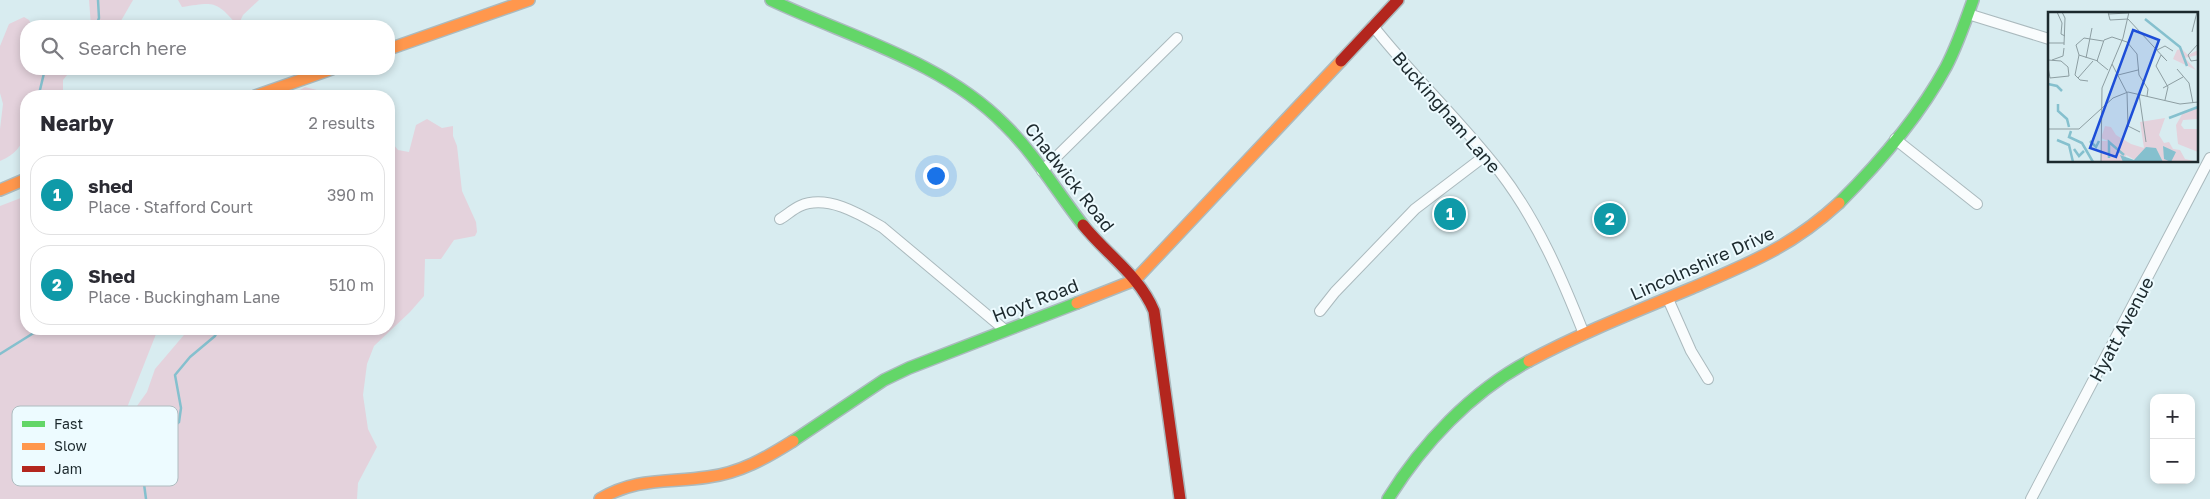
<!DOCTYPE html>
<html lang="en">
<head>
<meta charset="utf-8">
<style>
	:root { --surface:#fff; --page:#f7f7f7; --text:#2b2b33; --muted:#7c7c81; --line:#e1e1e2; --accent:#5e6d71 }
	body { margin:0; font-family:"Golos Text",sans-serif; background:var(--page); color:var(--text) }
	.controls { position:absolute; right:15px; bottom:15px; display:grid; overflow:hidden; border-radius:10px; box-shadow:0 2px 8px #0003 }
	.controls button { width:45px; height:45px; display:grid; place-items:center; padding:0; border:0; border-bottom:1px solid var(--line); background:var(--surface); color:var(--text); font:25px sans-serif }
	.you { position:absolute; left:935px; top:175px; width:18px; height:18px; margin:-12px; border:4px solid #fff; border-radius:50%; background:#1a73e8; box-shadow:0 0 0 8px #1a73e833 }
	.badge { display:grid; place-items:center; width:32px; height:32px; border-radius:50%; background:var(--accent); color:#fff; font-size:16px; font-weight:700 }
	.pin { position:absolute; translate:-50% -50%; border:2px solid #fff; box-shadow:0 1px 5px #0006 }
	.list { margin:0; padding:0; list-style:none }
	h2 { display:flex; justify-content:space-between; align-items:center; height:65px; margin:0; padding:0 20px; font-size:21px }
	h2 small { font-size:16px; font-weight:400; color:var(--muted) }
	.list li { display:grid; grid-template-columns:32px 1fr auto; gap:15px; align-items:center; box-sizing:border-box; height:80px; margin:0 10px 10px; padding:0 10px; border:1px solid var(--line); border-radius:20px }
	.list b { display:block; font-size:19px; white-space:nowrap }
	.list p { margin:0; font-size:16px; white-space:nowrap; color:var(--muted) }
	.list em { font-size:16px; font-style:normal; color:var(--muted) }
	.icon { flex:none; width:28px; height:28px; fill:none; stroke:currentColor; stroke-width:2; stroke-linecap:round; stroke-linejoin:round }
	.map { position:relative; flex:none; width:2210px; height:499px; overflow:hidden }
	.search { position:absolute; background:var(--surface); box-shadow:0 2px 8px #0003; left:20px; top:20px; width:375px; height:55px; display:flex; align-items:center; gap:12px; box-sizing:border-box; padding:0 18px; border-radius:20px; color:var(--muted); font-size:19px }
	.panel { position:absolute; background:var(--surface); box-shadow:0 2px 8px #0003; left:20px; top:90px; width:375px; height:245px; border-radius:20px }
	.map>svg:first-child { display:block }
</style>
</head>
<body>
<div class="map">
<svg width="2210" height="499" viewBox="0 0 2210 499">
	<rect width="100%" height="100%" fill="#d8ecf0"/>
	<g fill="#e4d2dc">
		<polygon points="89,0 133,0 118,26 91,26"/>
		<path d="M178,0H259L243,15L238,26C216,0 214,2 182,7Z"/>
		<path d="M24,17L29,20L32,26H26V69L71,70L63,80V96H26C26,125 31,148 0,161V129L3,104L0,93V46L9,24Z"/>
		<polygon points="305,87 317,90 325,96 338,92 343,96 290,96"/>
		<polygon points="427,119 442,128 453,126 453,136 457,146 462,191 476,222 477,232 475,236 454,240 441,259 425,259 424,296 410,312 374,346 367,364 363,395 368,429 377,447 358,483 357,499 0,499 0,206 26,196 26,329 158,329 104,466 118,457 129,417 147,392 155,369 189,329 389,329 389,139 398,150 409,152 416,125"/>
	</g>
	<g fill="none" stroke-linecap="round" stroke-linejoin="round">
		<g stroke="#85c0ce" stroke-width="2.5">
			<polyline points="96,26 99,18 98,0"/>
			<polyline points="45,69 39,94 48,96"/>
			<polyline points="0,354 40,329"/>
			<polyline points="146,499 144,484 147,449 179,422 181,408 175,375 190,357 215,336 219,329"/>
		</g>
		<g stroke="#abbabe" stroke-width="12">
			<g id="street">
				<polyline points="1968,14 2049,39"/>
				<path d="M1373,26C1413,77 1461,121 1500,172C1537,220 1562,278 1584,334"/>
				<polyline points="1895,139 1977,204"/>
				<polyline points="1042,171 1177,38"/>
				<path d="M780,219C787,215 793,209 800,206C827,194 860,214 882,227L1005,330"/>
				<polyline points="1668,299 1691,351 1708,379"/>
				<polyline points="1320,311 1335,292 1415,209 1486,155"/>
				<polyline points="2031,499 2210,158"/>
			</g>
		</g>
		<g stroke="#abbabe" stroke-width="14">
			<g id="fast">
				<path d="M771,0C849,37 942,61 1004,124C1035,154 1057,192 1083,225"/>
				<path d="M1839,203C1879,163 1919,117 1946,67C1957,46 1965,23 1973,0"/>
				<polyline points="793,441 884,380 909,368 1077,303"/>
				<path d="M1388,499C1422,444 1471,392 1529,361"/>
			</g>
		</g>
		<g stroke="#abbabe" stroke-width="14">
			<g id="slow">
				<polyline points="389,49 529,0"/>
				<polyline points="255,96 332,69"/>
				<polyline points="0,190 26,179"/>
				<polyline points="1077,303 1135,280 1341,61"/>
				<path d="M1529,361C1581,333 1637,311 1692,288C1750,263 1791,247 1839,203"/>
				<path d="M600,499C637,477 668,483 708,477C740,473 766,458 793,441"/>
			</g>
		</g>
		<g stroke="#abbabe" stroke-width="14">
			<g id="jam">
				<polyline points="1341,61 1398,0"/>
				<path d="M1083,225C1107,255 1139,275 1154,311L1180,499"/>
			</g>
		</g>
		<use href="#street" stroke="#f9fcfd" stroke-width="10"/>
		<use href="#fast" stroke="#63d668" stroke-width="11"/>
		<use href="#slow" stroke="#ff974d" stroke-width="11"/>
		<use href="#jam" stroke="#b3261e" stroke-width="11"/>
	</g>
	<g text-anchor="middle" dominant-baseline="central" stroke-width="4" stroke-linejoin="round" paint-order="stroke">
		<g font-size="18" fill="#1c292d" stroke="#edfbff">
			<text transform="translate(1447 112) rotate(49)">Buckingham Lane</text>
			<text transform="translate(1070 177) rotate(52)">Chadwick Road</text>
			<text transform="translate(1702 263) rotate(-24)">Lincolnshire Drive</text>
			<text transform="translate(1035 300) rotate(-21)">Hoyt Road</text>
			<text transform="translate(2121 329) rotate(-62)">Hyatt Avenue</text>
		</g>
	</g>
	<g transform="translate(2048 12)">
		<rect width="150" height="150" fill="#d8ecf0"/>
		<path d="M134,37L140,43L150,38V43L137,46L148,58L125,47L129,38ZM150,96V107L135,108L133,113L136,117H150V140L130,132L128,113L136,99ZM117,106L111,123L116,131L121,130L125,137L132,138L137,147L150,150H114L95,139L87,148L78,143L77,149L53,150V129H60L53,126L57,114L63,115L68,123L83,132L96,136L92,110Z" fill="#e4d2dc"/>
		<path d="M115,134L128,140L123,150L116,147ZM98,135L108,136L115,150H75L72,143L86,148Z" fill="#85c0ce"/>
		<path fill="none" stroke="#85c0ce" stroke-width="2.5" d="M97,7L132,35L139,54M0,72L9,74L14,79M10,92V99L19,107L21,115M121,106L150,95M23,119L21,125L34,131L45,150M9,128L21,133L25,150M42,129L48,135L51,129M26,137L31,144L36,139M61,146V130L76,143"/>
		<path fill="none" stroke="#8d9ea2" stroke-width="1" d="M9,0L14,11L13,22L17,24M14,0L17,6L16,33M60,0L62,8L80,7L118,48L119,49L113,43M60,2L81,1M144,20L149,0M0,31H16M150,32L140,43L143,49L150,48M109,38L117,34L125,39M31,43L27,63L32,68L40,69M113,43L108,54L120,75L117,88M38,46L44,16M0,48L13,49L20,55L21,64L2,66L0,55M4,48L15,44L16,36M50,49L31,43L28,33L36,26L55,29M64,52L79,81L80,114L92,120M129,57L141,71L145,91M60,58L49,49L56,28L64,25L79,30L89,42L91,63L100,77L99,84M70,63L90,58M30,66L45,49M115,76L135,65M91,82L98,130M0,117H31L65,86L80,80L132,92L150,90M53,150L54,76L75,26L81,0"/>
		<path fill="#1d4ed8" fill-opacity="0.15" stroke="#1d4ed8" stroke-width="2.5" d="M85,18L111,28L68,145L42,136Z"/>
		<rect width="150" height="150" fill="none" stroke="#1c292d" stroke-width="2.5"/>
	</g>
	<rect x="12" y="406" width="166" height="80" rx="8" fill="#edfbff" stroke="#aebcc0" stroke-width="1"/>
	<rect x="22" y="421" width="23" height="6" fill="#63d668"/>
	<rect x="22" y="443" width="23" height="7" fill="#ff974d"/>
	<rect x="22" y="466" width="23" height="6" fill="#b3261e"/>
	<g font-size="14" fill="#1c292d">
		<text x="54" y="429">Fast</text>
		<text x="54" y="451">Slow</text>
		<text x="54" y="474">Jam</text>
	</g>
</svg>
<div class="controls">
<button>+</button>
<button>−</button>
</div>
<div class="you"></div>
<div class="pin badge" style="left:1450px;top:214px;background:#0f9aa8">1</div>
<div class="pin badge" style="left:1610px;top:219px;background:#0f9aa8">2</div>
<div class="search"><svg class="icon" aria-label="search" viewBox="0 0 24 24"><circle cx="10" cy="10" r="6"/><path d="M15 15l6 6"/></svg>Search here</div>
<section class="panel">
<h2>Nearby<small>2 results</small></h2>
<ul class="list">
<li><span class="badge" style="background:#0f9aa8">1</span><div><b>shed</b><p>Place · Stafford Court</p></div><em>390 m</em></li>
<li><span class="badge" style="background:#0f9aa8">2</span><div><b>Shed</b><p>Place · Buckingham Lane</p></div><em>510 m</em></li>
</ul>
</section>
</div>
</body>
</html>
